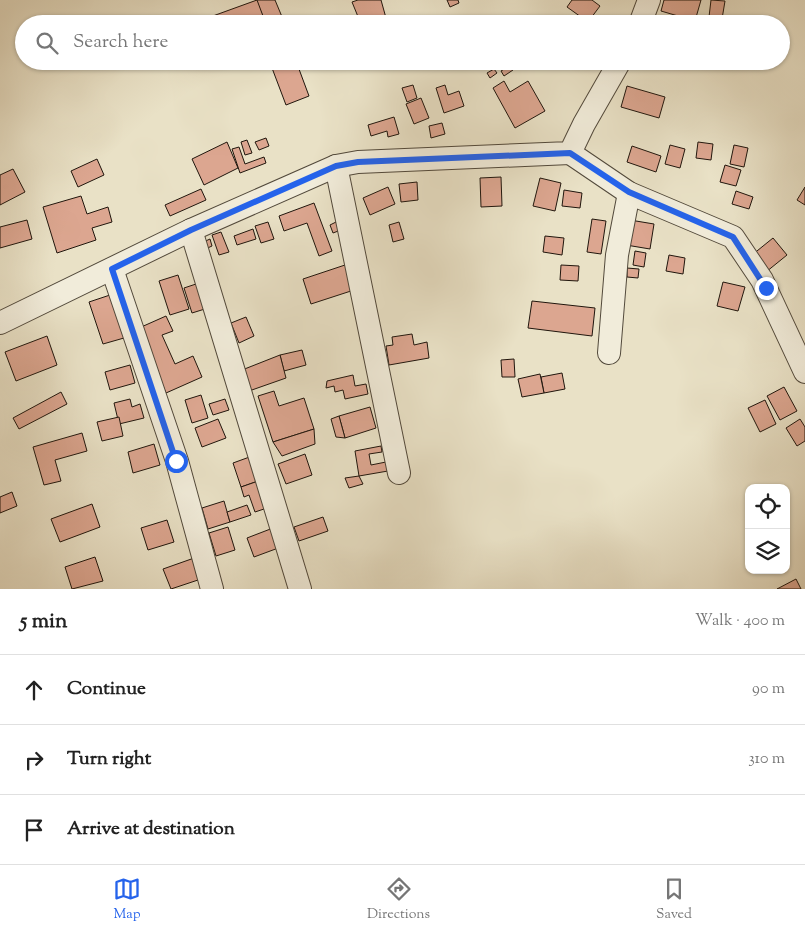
<!DOCTYPE html>
<html lang="en">
<head>
<meta charset="utf-8">
<style>
	:root { --surface:#fff; --page:#f2f2f2; --text:#222; --muted:#767676; --line:#e0e0e0; --accent:#2563eb }
	body { margin:0; font-family:"Sorts Mill Goudy",serif; background:var(--page); color:var(--text) }
	.controls { position:absolute; right:15px; bottom:15px; display:grid; overflow:hidden; border-radius:10px; box-shadow:0 1px 4px #0004 }
	.controls button { width:45px; height:45px; display:grid; place-items:center; padding:0; border:0; border-bottom:1px solid var(--line); background:var(--surface); color:var(--text); font:25px sans-serif }
	.stop { position:absolute; width:15px; height:15px; margin:-11px; border:4px solid #2563eb; border-radius:50%; background:#fff }
	.stop.end { background:#2563eb; border-color:#fff; box-shadow:0 1px 5px #0008 }
	.list { margin:0; padding:0; list-style:none }
	h2 { display:flex; justify-content:space-between; align-items:center; height:65px; margin:0; padding:0 20px; font-size:21px }
	h2 small { font-size:16px; font-weight:400; color:var(--muted) }
	.list li { display:grid; grid-template-columns:32px 1fr auto; gap:15px; align-items:center; box-sizing:border-box; height:70px; padding:0 20px; border-top:1px solid var(--line) }
	.list b { display:block; font-size:19px; white-space:nowrap }
	.list em { font-size:16px; font-style:normal; color:var(--muted) }
	.icon { flex:none; width:28px; height:28px; fill:none; stroke:currentColor; stroke-width:2; stroke-linecap:round; stroke-linejoin:round }
	.map { position:relative; flex:none; width:805px; height:589px; overflow:hidden }
	.search { position:absolute; background:var(--surface); box-shadow:0 1px 4px #0004; left:15px; right:15px; top:15px; height:55px; display:flex; align-items:center; gap:12px; box-sizing:border-box; padding:0 18px; border-radius:28px; color:var(--muted); font-size:19px }
	.sheet { height:275px; background:var(--surface) }
	nav { display:flex; justify-content:space-around; align-items:center; box-sizing:border-box; height:70px; border-top:1px solid var(--line); background:var(--surface); font-size:14px; color:var(--muted) }
	nav a { display:grid; justify-items:center; gap:2px }
	nav .on { color:var(--accent) }
	.map>svg:first-child { display:block }
</style>
</head>
<body>
<div class="map">
<svg width="805" height="589" viewBox="0 0 805 589">
	<rect width="100%" height="100%" fill="#e9e1c6"/>
	<filter id="stains"><feTurbulence type="fractalNoise" baseFrequency=".004" numOctaves="4"/><feColorMatrix values="0 0 0 0 .2 0 0 0 0 .09 0 0 0 0 .02 0 0 0 .5 -.17"/></filter>
	<radialGradient id="worn" r=".72"><stop offset=".6" stop-color="#630" stop-opacity="0"/><stop offset="1" stop-color="#630" stop-opacity=".3"/></radialGradient>
	<g fill="#dca690" stroke="#20160d">
		<polygon points="256,0 275,0 285,24 266,24"/>
		<polygon points="257,0 266,24 200,24 199,21"/>
		<polygon points="358,0 381,0 386,18 379,24 361,24 352,2"/>
		<polygon points="447,0 458,0 459,3 450,7"/>
		<polygon points="572,0 592,0 600,6 588,22 567,7"/>
		<polygon points="664,0 701,0 695,21 661,11"/>
		<polygon points="711,0 725,1 722,19 709,17"/>
		<polygon points="474,16 476,24 449,24"/>
		<polygon points="290,61 296,61 309,96 286,105 272,68"/>
		<polygon points="431,61 441,61 442,66 434,69"/>
		<polygon points="511,65 513,70 504,76 501,71"/>
		<polygon points="494,69 497,73 490,78 487,73"/>
		<polygon points="504,81 510,92 528,81 545,111 515,128 493,88"/>
		<polygon points="413,85 417,98 407,102 402,88"/>
		<polygon points="445,85 448,95 459,91 464,106 444,113 436,88"/>
		<polygon points="627,86 665,97 659,118 621,107"/>
		<polygon points="421,98 429,118 414,124 406,104"/>
		<polygon points="394,117 399,134 388,137 387,131 371,136 368,125"/>
		<polygon points="442,123 445,134 431,138 429,126"/>
		<polygon points="266,138 269,146 259,150 255,142"/>
		<polygon points="247,140 252,153 245,155 241,142"/>
		<polygon points="227,142 238,168 204,185 192,159"/>
		<polygon points="698,142 713,144 711,160 696,158"/>
		<polygon points="670,145 685,149 680,168 665,164"/>
		<polygon points="734,145 748,148 744,167 730,164"/>
		<polygon points="632,146 661,156 656,172 627,162"/>
		<polygon points="239,147 245,164 264,157 266,163 240,173 232,149"/>
		<polygon points="97,159 104,175 78,187 71,171"/>
		<polygon points="725,165 741,170 736,186 720,182"/>
		<polygon points="13,169 25,192 0,205 0,175"/>
		<polygon points="501,177 502,206 481,207 480,178"/>
		<polygon points="540,178 561,183 555,211 533,206"/>
		<polygon points="417,182 418,200 401,202 399,184"/>
		<polygon points="388,187 395,204 370,215 363,198"/>
		<polygon points="805,187 805,205 797,200"/>
		<polygon points="201,189 206,200 170,216 165,205"/>
		<polygon points="564,190 582,193 580,208 562,206"/>
		<polygon points="736,191 753,197 749,209 732,204"/>
		<polygon points="81,196 87,214 108,207 112,222 92,228 96,240 57,253 43,207"/>
		<polygon points="314,203 332,251 319,256 307,223 284,231 279,216"/>
		<polygon points="342,219 346,228 333,233 330,225"/>
		<polygon points="592,219 606,221 601,254 587,252"/>
		<polygon points="27,220 32,239 0,248 0,227"/>
		<polygon points="630,220 654,224 650,249 626,245"/>
		<polygon points="268,222 274,239 261,243 255,226"/>
		<polygon points="399,222 404,239 393,242 389,225"/>
		<polygon points="253,229 256,239 237,245 234,236"/>
		<polygon points="221,232 229,252 219,255 212,235"/>
		<polygon points="545,236 564,238 562,255 543,252"/>
		<polygon points="773,238 787,255 766,272 752,255"/>
		<polygon points="210,239 212,246 201,251 199,244"/>
		<polygon points="635,251 646,253 644,267 633,265"/>
		<polygon points="669,255 685,258 683,274 666,271"/>
		<polygon points="345,265 354,290 311,304 303,279"/>
		<polygon points="561,265 579,266 578,281 560,280"/>
		<polygon points="627,268 639,269 638,278 627,277"/>
		<polygon points="178,275 189,309 170,315 159,281"/>
		<polygon points="723,282 745,287 738,311 717,306"/>
		<polygon points="199,283 208,308 192,313 184,288"/>
		<polygon points="110,295 124,338 103,344 89,302"/>
		<polygon points="532,301 595,308 592,336 528,328"/>
		<polygon points="166,316 173,331 162,335 175,364 193,356 202,377 166,393 139,328"/>
		<polygon points="246,317 254,336 239,343 231,323"/>
		<polygon points="412,334 414,345 427,342 429,358 389,365 386,346 393,345 392,337"/>
		<polygon points="47,336 57,365 16,381 5,352"/>
		<polygon points="302,350 306,365 284,371 280,355"/>
		<polygon points="280,355 286,378 249,391 242,370"/>
		<polygon points="514,359 515,377 502,377 501,360"/>
		<polygon points="130,365 135,383 110,390 105,372"/>
		<polygon points="562,373 565,389 544,393 541,377"/>
		<polygon points="540,374 544,393 522,397 518,379"/>
		<polygon points="353,375 355,386 366,384 368,394 345,399 343,390 335,392 334,386 326,388 327,381"/>
		<polygon points="784,387 797,411 780,420 767,396"/>
		<polygon points="274,391 279,406 304,398 314,429 273,442 258,396"/>
		<polygon points="61,392 67,404 19,429 13,418"/>
		<polygon points="201,395 208,418 192,423 185,400"/>
		<polygon points="130,399 132,407 140,404 144,418 119,424 114,403"/>
		<polygon points="225,399 229,410 213,415 209,404"/>
		<polygon points="765,400 776,424 760,432 748,408"/>
		<polygon points="370,407 376,428 345,438 339,416"/>
		<polygon points="339,416 345,438 336,437 331,419"/>
		<polygon points="119,417 123,436 102,441 97,422"/>
		<polygon points="218,419 226,438 202,447 195,428"/>
		<polygon points="800,419 805,427 805,441 797,446 786,428"/>
		<polygon points="314,429 315,444 282,456 273,442"/>
		<polygon points="82,433 87,451 55,460 61,481 44,485 33,447"/>
		<polygon points="154,444 160,465 133,473 128,452"/>
		<polygon points="381,446 382,452 369,454 371,465 386,462 388,471 359,476 355,451"/>
		<polygon points="305,454 312,475 286,484 278,464"/>
		<polygon points="255,455 264,479 241,487 233,463"/>
		<polygon points="359,476 363,484 349,488 345,478"/>
		<polygon points="264,479 273,506 255,512 249,495 244,497 241,487"/>
		<polygon points="12,492 17,506 0,513 0,497"/>
		<polygon points="224,501 230,522 208,529 202,508"/>
		<polygon points="92,504 100,527 60,542 51,519"/>
		<polygon points="247,505 251,515 230,522 227,512"/>
		<polygon points="323,517 328,531 299,541 294,527"/>
		<polygon points="167,520 174,542 148,550 141,528"/>
		<polygon points="228,527 235,550 216,556 209,533"/>
		<polygon points="273,528 281,547 254,557 247,538"/>
		<polygon points="95,557 103,581 72,589 65,567"/>
		<polygon points="197,557 204,578 171,589 163,569"/>
		<polygon points="796,579 801,589 777,589"/>
	</g>
	<g fill="none" stroke-linecap="round" stroke-linejoin="round">
		<g stroke="#52493b" stroke-width="24">
			<g id="minor">
				<polyline points="640,24 649,0"/>
				<polyline points="570,153 629,193 733,237 762,280 805,372"/>
				<polyline points="336,166 399,473"/>
				<polyline points="191,230 300,589"/>
				<polyline points="112,269 177,461 212,589"/>
				<polyline points="0,323 191,230 336,166 358,162 570,153 584,124 620,61"/>
				<polyline points="609,353 617,255 629,193"/>
			</g>
		</g>
		<use href="#minor" stroke="#f1ecda" stroke-width="22"/>
	</g>
	<g fill="none" stroke-linecap="round" stroke-linejoin="round">
		<polyline stroke="#2563eb" stroke-width="6" points="176,461 112,269 191,230 336,166 358,162 570,153 629,192 733,237 766,288"/>
	</g>
	<rect width="100%" height="100%" filter="url(#stains)"/>
	<rect width="100%" height="100%" fill="url(#worn)"/>
</svg>
<div class="controls">
<button><svg class="icon" aria-label="locate" viewBox="0 0 24 24"><circle cx="12" cy="12" r="6"/><path d="M12 2v4M12 18v4M2 12h4M18 12h4"/></svg></button>
<button><svg class="icon" aria-label="layers" viewBox="0 0 24 24"><path d="M12 4l9 5-9 5-9-5zM3 14l9 5 9-5"/></svg></button>
</div>
<div class="stop" style="left:176px;top:461px"></div>
<div class="stop end" style="left:766px;top:288px"></div>
<div class="search"><svg class="icon" aria-label="search" viewBox="0 0 24 24"><circle cx="10" cy="10" r="6"/><path d="M15 15l6 6"/></svg>Search here</div>
</div>
<section class="sheet">
<h2>5 min<small>Walk · 400 m</small></h2>
<ul class="list">
<li><svg class="icon" aria-label="ahead" viewBox="0 0 24 24"><path d="M12 20V5M6 11l6-6 6 6"/></svg><div><b>Continue</b></div><em>90 m</em></li>
<li><svg class="icon" aria-label="right" viewBox="0 0 24 24"><path d="M7 20v-9h11M14 6l5 5-5 5"/></svg><div><b>Turn right</b></div><em>310 m</em></li>
<li><svg class="icon" aria-label="arrive" viewBox="0 0 24 24"><path d="M6 21V4h12l-3 4 3 4H6"/></svg><div><b>Arrive at destination</b></div></li>
</ul>
</section>
<nav>
<a class="on"><svg class="icon" aria-label="map" viewBox="0 0 24 24"><path d="M3 6l6-2 6 2 6-2v14l-6 2-6-2-6 2zM9 4v14M15 6v14"/></svg>Map</a>
<a><svg class="icon" aria-label="directions" viewBox="0 0 24 24"><path d="M12 3l9 9-9 9-9-9zM9 14v-3h6M13 9l2 2-2 2"/></svg>Directions</a>
<a><svg class="icon" aria-label="saved" viewBox="0 0 24 24"><path d="M7 4h10v16l-5-4-5 4z"/></svg>Saved</a>
</nav>
</body>
</html>
